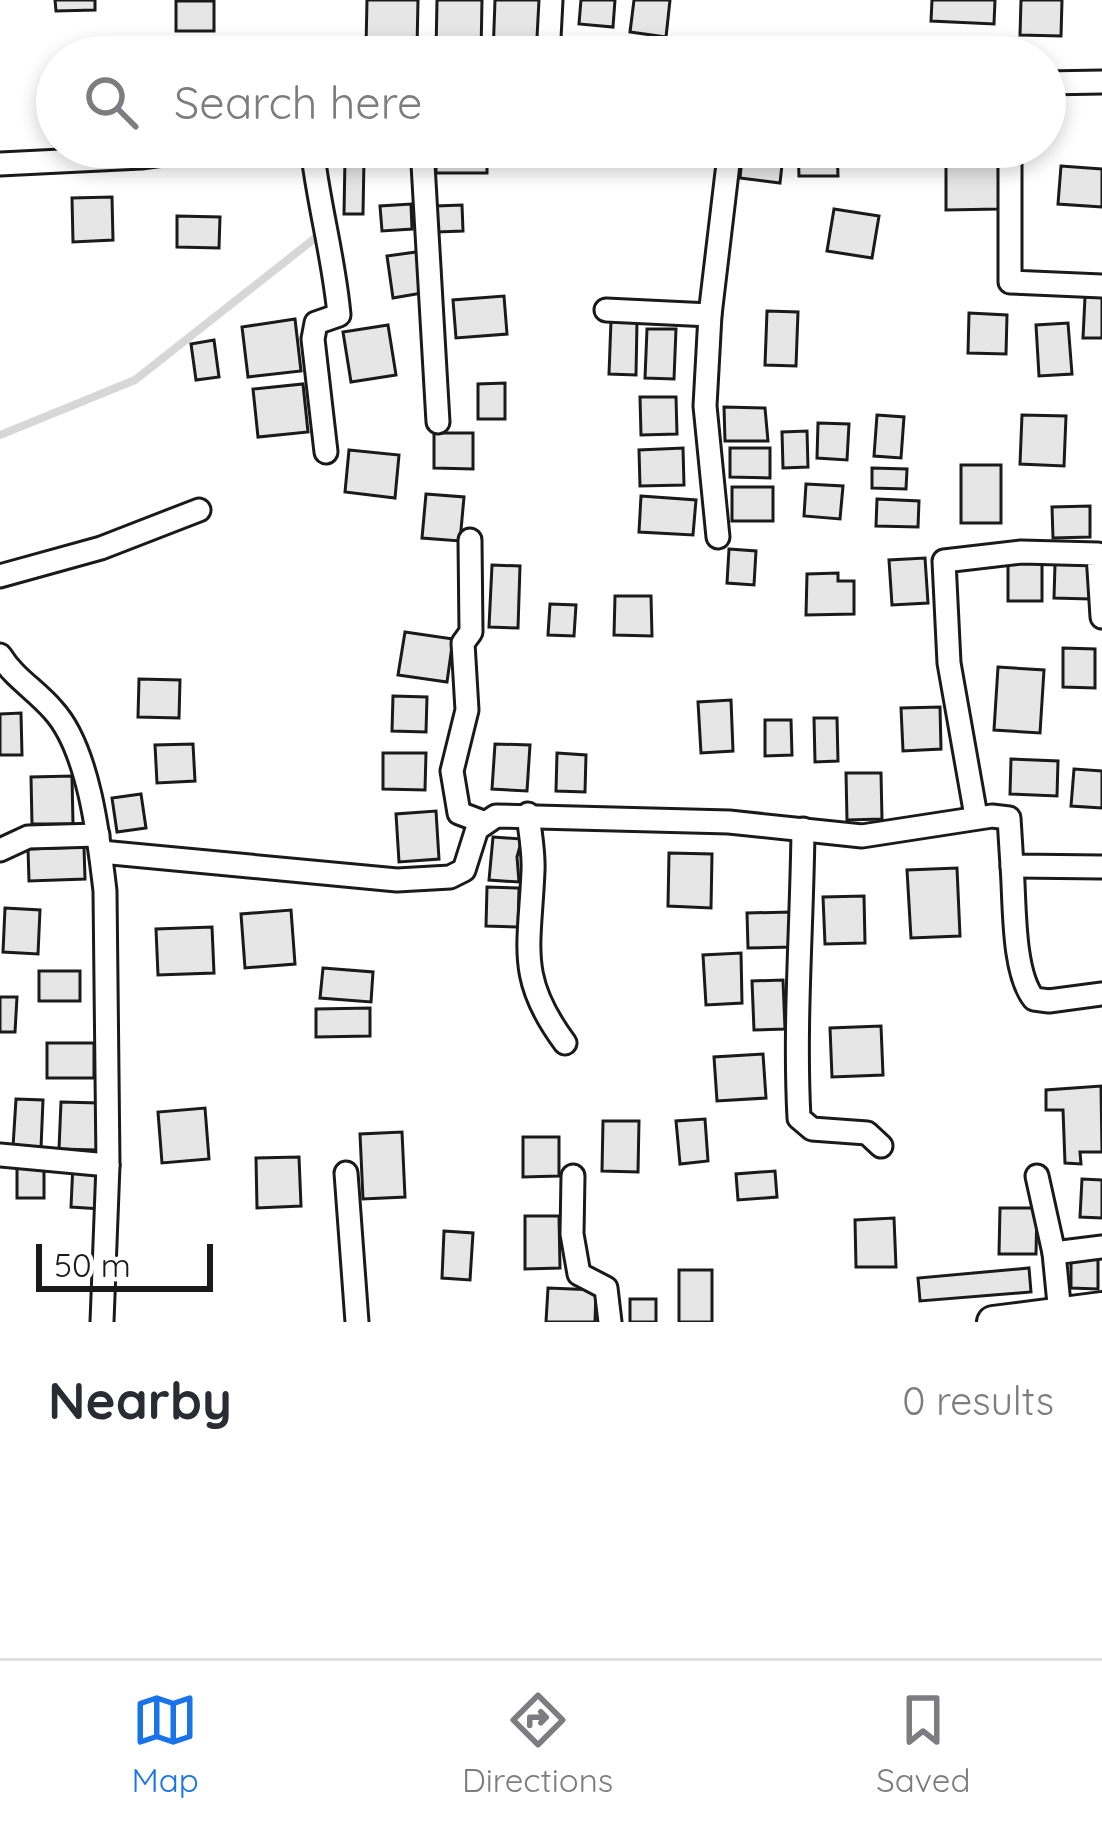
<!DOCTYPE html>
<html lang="en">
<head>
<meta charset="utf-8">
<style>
	:root { --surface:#fff; --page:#f2f2f3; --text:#2b2b33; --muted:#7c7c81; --line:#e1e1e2; --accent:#1a73e8 }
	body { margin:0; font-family:Quicksand,sans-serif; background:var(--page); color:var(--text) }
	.scale { position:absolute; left:36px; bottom:30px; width:177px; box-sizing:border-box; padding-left:12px; border:6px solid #1a1a1a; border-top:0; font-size:33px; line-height:42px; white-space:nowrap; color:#1a1a1a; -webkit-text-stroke:9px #fff; paint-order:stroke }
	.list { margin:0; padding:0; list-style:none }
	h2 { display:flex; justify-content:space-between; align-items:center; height:156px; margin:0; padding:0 48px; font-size:51px }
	h2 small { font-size:39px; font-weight:400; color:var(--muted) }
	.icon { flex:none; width:66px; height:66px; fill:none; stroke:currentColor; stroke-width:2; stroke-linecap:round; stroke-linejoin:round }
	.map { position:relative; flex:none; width:1102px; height:1322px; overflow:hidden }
	.search { position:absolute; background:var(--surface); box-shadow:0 6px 18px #0003; left:36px; right:36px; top:36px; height:132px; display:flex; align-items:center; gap:30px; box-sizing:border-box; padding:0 42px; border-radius:66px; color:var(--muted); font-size:45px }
	.sheet { height:336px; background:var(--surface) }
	nav { display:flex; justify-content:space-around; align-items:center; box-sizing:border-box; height:168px; border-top:3px solid var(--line); background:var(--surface); font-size:33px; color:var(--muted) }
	nav a { display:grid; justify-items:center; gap:6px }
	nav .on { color:var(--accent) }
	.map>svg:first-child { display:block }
</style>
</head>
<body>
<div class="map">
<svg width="1102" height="1322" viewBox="0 0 1102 1322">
	<rect width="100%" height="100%" fill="#fff"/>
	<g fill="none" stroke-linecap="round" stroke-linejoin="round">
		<polyline stroke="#d7d7d7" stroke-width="8" points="0,435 135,380 319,235"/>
	</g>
	<g fill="#e6e6e6" stroke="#1a1a1a" stroke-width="3">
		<polygon points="55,0 95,0 95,10 56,11"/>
		<polygon points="367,0 418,0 417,48 366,47"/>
		<polygon points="437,0 482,0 481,53 436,52"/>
		<polygon points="495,0 544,0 542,57 493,56"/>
		<polygon points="581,0 615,0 613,27 579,24"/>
		<polygon points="634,0 670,0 666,37 630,32"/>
		<polygon points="932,0 995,0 994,24 931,21"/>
		<polygon points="1021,0 1062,0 1061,36 1020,35"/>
		<rect x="176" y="1" width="38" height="30"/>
		<rect x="436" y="147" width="51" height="26"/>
		<polygon points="743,147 784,147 780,183 740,178"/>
		<polygon points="798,147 837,147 838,176 799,176"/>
		<polygon points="998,149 999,209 946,210 946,150"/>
		<polygon points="345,158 364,159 363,214 344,214"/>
		<polygon points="1061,166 1102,169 1102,207 1058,204"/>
		<polygon points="112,197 113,240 73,242 72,198"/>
		<polygon points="411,204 412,229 382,231 380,206"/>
		<polygon points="462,205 463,231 437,232 436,206"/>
		<polygon points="834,209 879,216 872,258 827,251"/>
		<polygon points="177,216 220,217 219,248 177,247"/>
		<polygon points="416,252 422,293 393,298 387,256"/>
		<polygon points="504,296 507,334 456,338 453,300"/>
		<polygon points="1085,297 1102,297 1102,338 1083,338"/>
		<polygon points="767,311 798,312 796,366 765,365"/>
		<polygon points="969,313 1007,315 1006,354 968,353"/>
		<polygon points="295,319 301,371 248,377 242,327"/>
		<polygon points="611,320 637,321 636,375 609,374"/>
		<polygon points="1068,323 1072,374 1039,376 1036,325"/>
		<polygon points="388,325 396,375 351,382 343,332"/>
		<polygon points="647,329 676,329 674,379 645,378"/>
		<polygon points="214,340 219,377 196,380 191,344"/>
		<polygon points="505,383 505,419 478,419 478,384"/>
		<polygon points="303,384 308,432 258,437 253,389"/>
		<polygon points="640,397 676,397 677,434 641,435"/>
		<polygon points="724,407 765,408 768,441 725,441"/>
		<polygon points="877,415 904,417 901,458 874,456"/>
		<polygon points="1022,415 1066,416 1064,466 1020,464"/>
		<polygon points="818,423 849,424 847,460 817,458"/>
		<polygon points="807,431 808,467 783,468 782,432"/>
		<polygon points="434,433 473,433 473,469 434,468"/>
		<polygon points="683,448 684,485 640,486 639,450"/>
		<polygon points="730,448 770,448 770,478 730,477"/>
		<polygon points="349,450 399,455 395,498 345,492"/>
		<rect x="961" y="465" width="40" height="58"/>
		<polygon points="872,468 907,469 906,489 872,488"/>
		<polygon points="806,484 843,486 840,519 804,516"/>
		<rect x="732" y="487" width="41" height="34"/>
		<polygon points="426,494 464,497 460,541 422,538"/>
		<polygon points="641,496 696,500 693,535 639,532"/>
		<polygon points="877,499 919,501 918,527 876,526"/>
		<polygon points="1090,506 1090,537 1053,538 1052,507"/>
		<polygon points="729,549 756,551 754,585 727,583"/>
		<polygon points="925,558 928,603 892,605 889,560"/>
		<rect x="1008" y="561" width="34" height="40"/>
		<polygon points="1055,564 1090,564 1090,599 1054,598"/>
		<polygon points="492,565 520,566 518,628 489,627"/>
		<polygon points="838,573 838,581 854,581 854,614 806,615 807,574"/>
		<polygon points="615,596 651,596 652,636 614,635"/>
		<polygon points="550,604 576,605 574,636 548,635"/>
		<polygon points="405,632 453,639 447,682 398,675"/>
		<polygon points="1063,648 1095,649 1095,688 1063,687"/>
		<polygon points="998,667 1044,670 1040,733 994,730"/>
		<polygon points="139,679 180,680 179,718 138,717"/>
		<polygon points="393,696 427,697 426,732 392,731"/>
		<polygon points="731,700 733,751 701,753 698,702"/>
		<polygon points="940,707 941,749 903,751 901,708"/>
		<polygon points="21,713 22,755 0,755 0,714"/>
		<polygon points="814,718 837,718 838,761 815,762"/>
		<polygon points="765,720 791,720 792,755 765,756"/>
		<polygon points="193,744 195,781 157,783 155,745"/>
		<polygon points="495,744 530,745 527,791 492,789"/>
		<polygon points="383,753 426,753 425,790 383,789"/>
		<polygon points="557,753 586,755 585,792 556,791"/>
		<polygon points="1011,759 1058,761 1057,796 1010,794"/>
		<polygon points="1074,769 1102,771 1102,808 1071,806"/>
		<polygon points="846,773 881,773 882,819 847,820"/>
		<polygon points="72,776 73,824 32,824 31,777"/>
		<polygon points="141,794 146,828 117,832 112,798"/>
		<polygon points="436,811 439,859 399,862 396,814"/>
		<polygon points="493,837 522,839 517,857 519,882 489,880"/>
		<polygon points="84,847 85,879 29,881 28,849"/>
		<polygon points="669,853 712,854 711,908 668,906"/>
		<polygon points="957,868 960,936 911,938 907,870"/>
		<polygon points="487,887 519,888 518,927 486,926"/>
		<polygon points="864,896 865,943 825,944 823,897"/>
		<polygon points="5,908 40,910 38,954 3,952"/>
		<polygon points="291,910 295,964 245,968 241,914"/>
		<polygon points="791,912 792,947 748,948 747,913"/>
		<polygon points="212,927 214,973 158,975 156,929"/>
		<polygon points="741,953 742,1003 706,1005 703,955"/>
		<polygon points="323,968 373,972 371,1002 320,998"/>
		<rect x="39" y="971" width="41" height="30"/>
		<polygon points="783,980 785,1029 754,1030 752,981"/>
		<polygon points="0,997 17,997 15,1032 0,1032"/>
		<polygon points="370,1008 370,1036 316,1037 316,1009"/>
		<polygon points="881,1026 883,1075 832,1077 830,1028"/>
		<rect x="47" y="1043" width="47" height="35"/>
		<polygon points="763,1054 766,1098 717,1101 714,1057"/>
		<polygon points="1101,1086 1102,1152 1080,1152 1081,1164 1065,1163 1063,1110 1046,1110 1046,1090"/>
		<polygon points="16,1099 43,1100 41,1148 13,1147"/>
		<polygon points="61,1102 99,1103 97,1150 59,1149"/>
		<polygon points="205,1108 209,1159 162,1163 158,1112"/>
		<polygon points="705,1119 708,1161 680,1164 676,1121"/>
		<polygon points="603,1121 639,1121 638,1172 602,1171"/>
		<polygon points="402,1132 405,1197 363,1199 360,1134"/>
		<polygon points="523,1137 559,1137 559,1176 523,1177"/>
		<polygon points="299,1157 301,1206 257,1208 256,1158"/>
		<rect x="17" y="1162" width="27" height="36"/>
		<polygon points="73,1163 103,1165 101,1209 71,1207"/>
		<polygon points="775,1171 777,1197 738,1200 736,1174"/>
		<polygon points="1082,1179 1102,1180 1102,1218 1080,1217"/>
		<polygon points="1000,1208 1037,1208 1036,1254 999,1254"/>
		<polygon points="525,1216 559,1216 560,1268 525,1269"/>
		<polygon points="894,1218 896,1267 856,1267 855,1220"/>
		<polygon points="444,1231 473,1233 470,1280 442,1278"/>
		<polygon points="1071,1259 1098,1259 1098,1289 1071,1288"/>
		<polygon points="1029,1268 1031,1292 920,1301 918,1278"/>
		<rect x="679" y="1270" width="33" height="52"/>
		<polygon points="548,1288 596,1290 595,1322 546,1322"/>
		<rect x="630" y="1299" width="26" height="23"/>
	</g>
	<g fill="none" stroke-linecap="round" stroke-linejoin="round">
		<g stroke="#1a1a1a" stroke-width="27">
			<g id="street">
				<polyline points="548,57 551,0"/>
				<polyline points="1045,83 1102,82"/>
				<path d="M312,147C318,203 334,258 339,315L316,323L313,339L326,452"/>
				<polyline points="422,147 438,422"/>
				<polyline points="1010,147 1010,282 1102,286"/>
				<polyline points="0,164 141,157 214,147"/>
				<polyline points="606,310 710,315"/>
				<polyline points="718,537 705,406 710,315 730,147"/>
				<polyline points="470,540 471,632 463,643 467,710 452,771 459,813 483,822"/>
				<polyline points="0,576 101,548 199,510"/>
				<path d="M0,655C14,678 36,690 53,710C89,749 99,839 105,891L108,1165L102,1322"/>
				<path d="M528,814C530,833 534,852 533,871C530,947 516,977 565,1043"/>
				<polyline points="976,816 949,663 944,561 1021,552 1098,554 1102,617"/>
				<path d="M803,829C802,926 794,1022 799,1118L812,1129L867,1133L881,1146"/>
				<polyline points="0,850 28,837 98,835"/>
				<polyline points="101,852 397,880 450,877 464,870 477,829 496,816 729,822 862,836 992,816 1009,818 1012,866 1102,867"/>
				<path d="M1012,866C1015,902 1012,972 1034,999L1049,1001L1102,994"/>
				<polyline points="0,1155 108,1165"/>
				<polyline points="346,1173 357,1322"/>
				<polyline points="573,1176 572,1234 579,1274 606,1288 610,1322"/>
				<polyline points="1037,1176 1054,1253"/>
				<polyline points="1060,1314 1054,1253 1102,1247"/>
			</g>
		</g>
		<g stroke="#1a1a1a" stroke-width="36">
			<polyline id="secondary" points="993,1322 1102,1308"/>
		</g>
		<use href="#street" stroke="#fff" stroke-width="21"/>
		<use href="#secondary" stroke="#fff" stroke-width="30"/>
	</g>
</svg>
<div class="scale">50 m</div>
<div class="search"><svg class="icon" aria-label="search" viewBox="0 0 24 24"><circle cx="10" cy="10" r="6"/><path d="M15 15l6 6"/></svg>Search here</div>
</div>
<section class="sheet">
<h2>Nearby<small>0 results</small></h2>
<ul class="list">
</ul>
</section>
<nav>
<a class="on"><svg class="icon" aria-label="map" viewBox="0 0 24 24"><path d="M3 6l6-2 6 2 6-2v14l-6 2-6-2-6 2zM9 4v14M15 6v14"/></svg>Map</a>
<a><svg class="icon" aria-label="directions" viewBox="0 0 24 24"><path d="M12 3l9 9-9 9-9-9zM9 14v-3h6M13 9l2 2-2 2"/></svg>Directions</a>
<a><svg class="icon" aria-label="saved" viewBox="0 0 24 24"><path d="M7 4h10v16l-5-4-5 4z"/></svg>Saved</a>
</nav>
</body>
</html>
